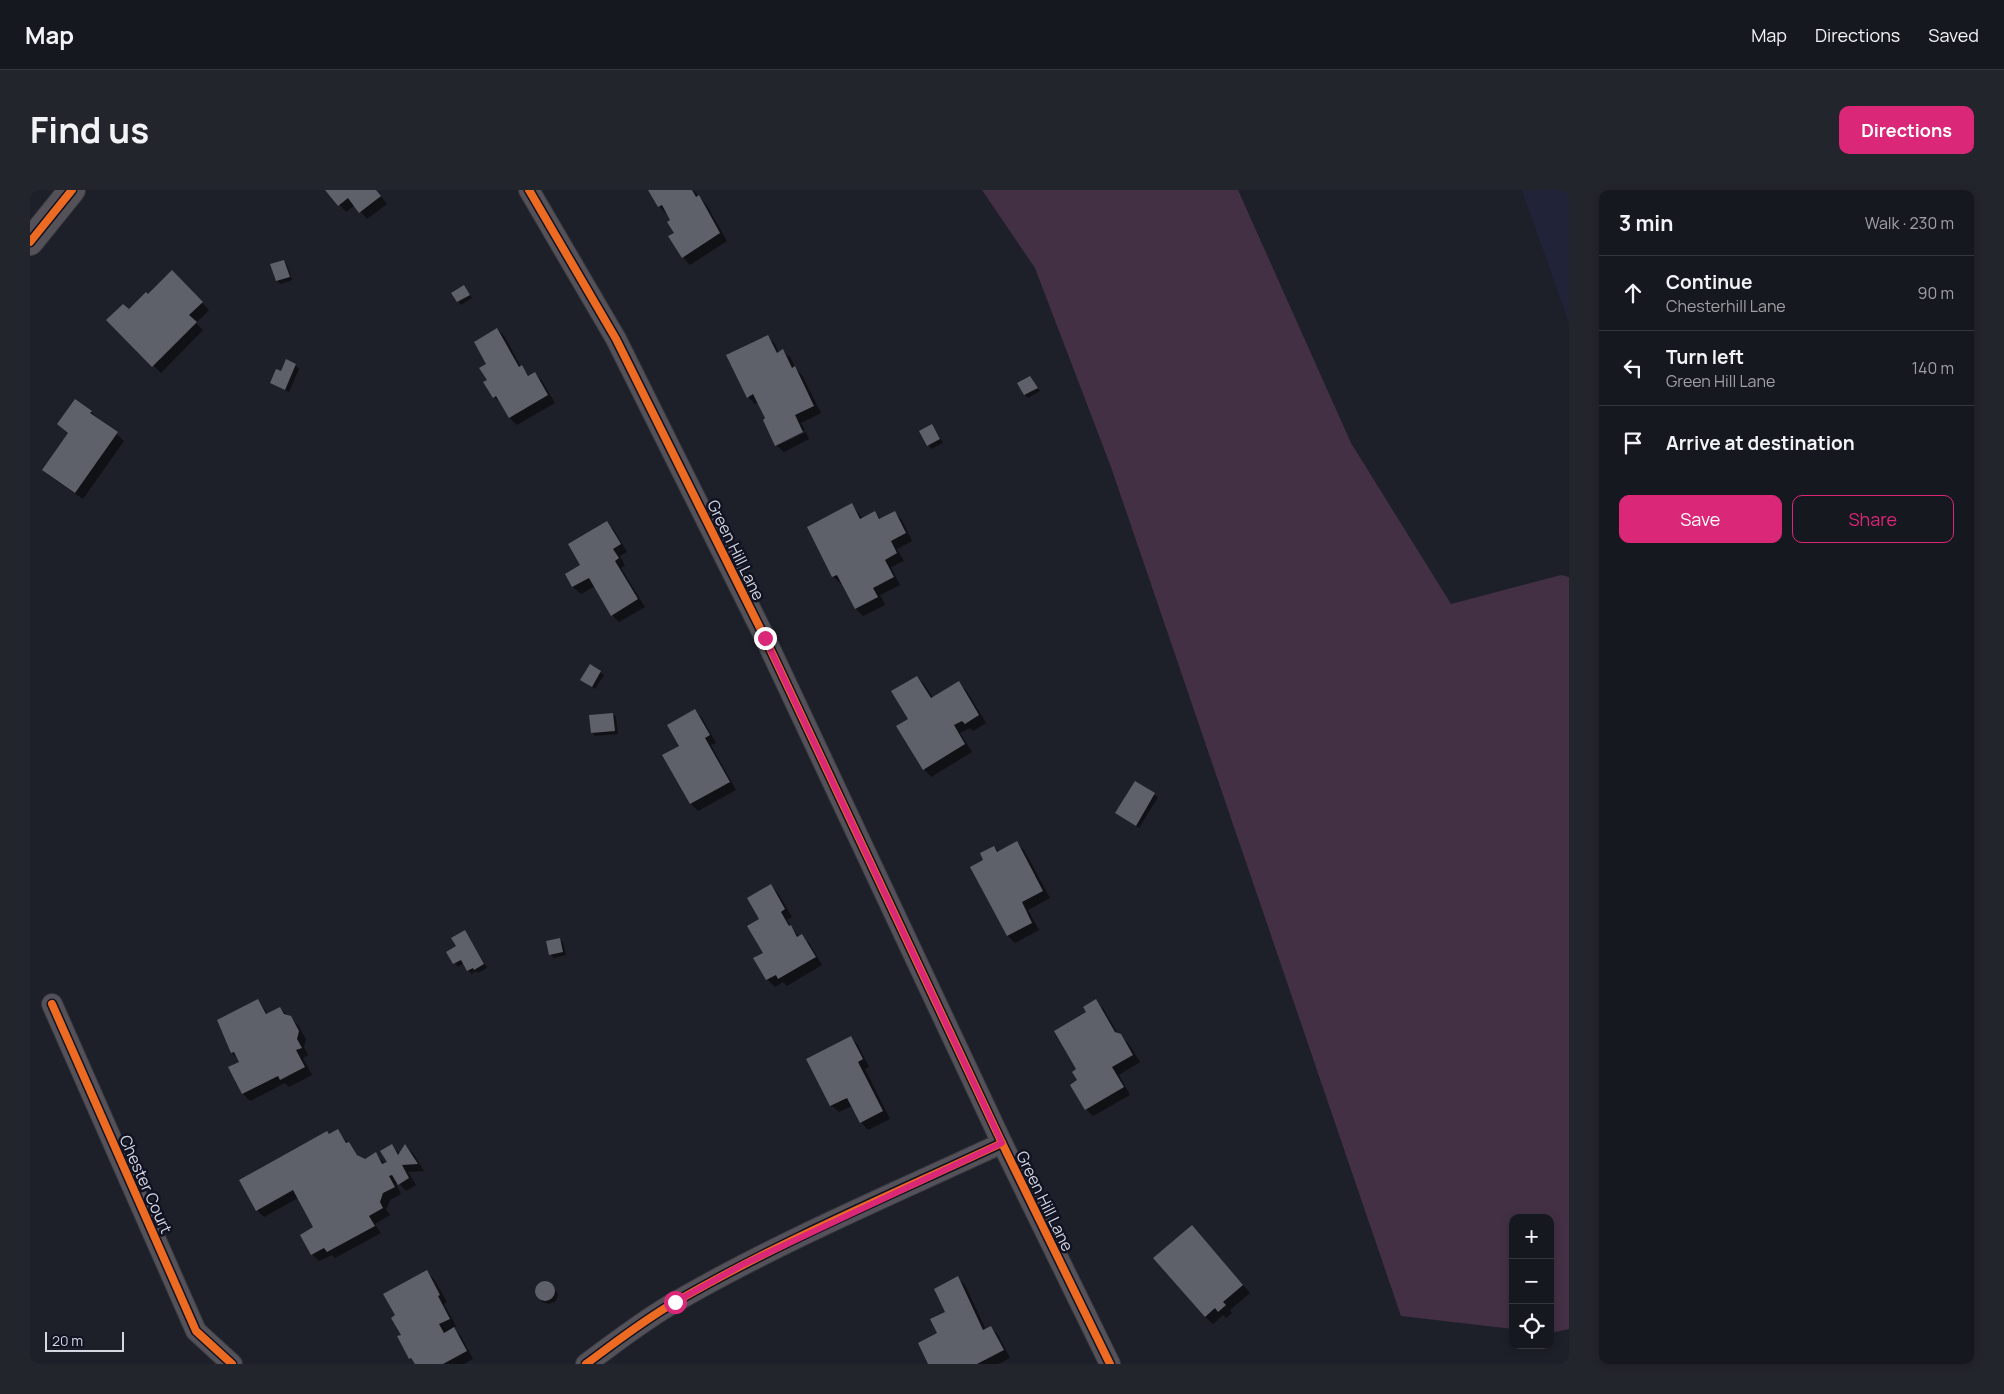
<!DOCTYPE html>
<html lang="en">
<head>
<meta charset="utf-8">
<style>
	:root { --surface:#16181f; --page:#23252c; --text:#f1f3f6; --muted:#9ea0a4; --line:#35373d; --accent:#db2777 }
	body { margin:0; font-family:Manrope,sans-serif; background:var(--page); color:var(--text) }
	.controls { position:absolute; right:15px; bottom:15px; display:grid; overflow:hidden; border-radius:10px; box-shadow:0 2px 8px #0003 }
	.controls button { width:45px; height:45px; display:grid; place-items:center; padding:0; border:0; border-bottom:1px solid var(--line); background:var(--surface); color:var(--text); font:25px sans-serif }
	.scale { position:absolute; left:15px; bottom:12px; width:79px; box-sizing:border-box; padding-left:5px; border:2px solid #d4d6e2; border-top:0; font-size:14px; line-height:18px; white-space:nowrap; color:#d4d6e2; -webkit-text-stroke:4px #111323; paint-order:stroke }
	.stop { position:absolute; width:15px; height:15px; margin:-11px; border:4px solid #db2777; border-radius:50%; background:#fff }
	.stop.end { background:#db2777; border-color:#fff; box-shadow:0 1px 5px #0008 }
	.list { margin:0; padding:0; list-style:none }
	h2 { display:flex; justify-content:space-between; align-items:center; height:65px; margin:0; padding:0 20px; font-size:21px }
	h2 small { font-size:16px; font-weight:400; color:var(--muted) }
	.list li { display:grid; grid-template-columns:32px 1fr auto; gap:15px; align-items:center; box-sizing:border-box; height:75px; padding:0 20px; border-top:1px solid var(--line) }
	.list b { display:block; font-size:19px; white-space:nowrap }
	.list p { margin:0; font-size:16px; white-space:nowrap; color:var(--muted) }
	.list em { font-size:16px; font-style:normal; color:var(--muted) }
	.actions { display:flex; gap:10px; padding:15px 20px }
	.actions a { flex:1; padding:11px 0; border:1px solid var(--accent); border-radius:10px; text-align:center; font-size:18px; color:var(--accent) }
	.actions .main { background:var(--accent); color:#fff }
	.icon { flex:none; width:28px; height:28px; fill:none; stroke:currentColor; stroke-width:2; stroke-linecap:round; stroke-linejoin:round }
	.map { position:relative; flex:none; width:1539px; height:1174px; overflow:hidden; border-radius:10px }
	header { display:flex; align-items:center; gap:30px; box-sizing:border-box; height:70px; padding:0 25px; background:var(--surface); border-bottom:1px solid var(--line) }
	header strong { font-size:24px }
	nav { display:flex; gap:28px; margin-inline-start:auto; font-size:18px }
	.intro { display:flex; align-items:center; justify-content:space-between; box-sizing:border-box; height:120px; padding:0 30px }
	h1 { margin:0; font-size:35px }
	.button { padding:12px 22px; border-radius:10px; background:var(--accent); color:#fff; font-size:18px; font-weight:700 }
	main { display:flex; gap:30px; padding:0 30px }
	aside { flex:1; background:var(--surface); border-radius:10px; box-shadow:0 2px 8px #0003 }
	.map>svg:first-child { display:block }
</style>
</head>
<body>
<header>
<strong>Map</strong>
<nav><a>Map</a><a>Directions</a><a>Saved</a></nav>
</header>
<div class="intro"><h1>Find us</h1><a class="button">Directions</a></div>
<main>
<div class="map">
<svg width="1539" height="1174" viewBox="0 0 1539 1174">
	<rect width="100%" height="100%" fill="#1e2029"/>
	<polygon fill="#212339" points="1492,0 1539,0 1539,133"/>
	<polygon fill="#433044" points="952,0 1208,0 1321,253 1421,414 1531,385 1539,387 1539,1139 1520,1143 1520,1028 1483,1028 1483,1139 1371,1126 1081,277 1005,78"/>
	<g fill="#0007">
		<polygon points="297,0 346,0 357,14 337,29 325,15 316,22"/>
		<polygon points="620,0 663,0 676,14 697,51 660,75 653,67 642,30 629,16"/>
		<polygon points="254,71 257,75 262,90 251,94 247,91 242,75"/>
		<polygon points="142,82 179,120 166,133 173,140 131,183 78,130 99,121 118,106"/>
		<polygon points="434,96 442,108 431,115 428,111"/>
		<polygon points="467,139 475,147 491,177 500,186 505,183 512,191 525,213 487,235 480,228 472,214 464,207 458,191 458,174"/>
		<polygon points="738,147 745,154 749,163 753,161 761,168 765,178 772,185 791,223 771,233 775,240 747,253 747,256 729,212 725,214 718,207"/>
		<polygon points="265,175 269,179 259,202 241,193"/>
		<polygon points="1000,187 1010,201 998,208 995,205"/>
		<polygon points="45,211 61,222 94,251 53,309 21,287 14,280 39,244 28,234"/>
		<polygon points="902,236 913,253 901,259 890,242"/>
		<polygon points="776,242 779,249 754,262 747,256"/>
		<polygon points="822,315 833,329 845,323 851,329 864,322 872,330 882,351 867,359 874,371 861,377 870,395 850,405 855,415 833,426 826,419 813,393 811,394 804,387 778,338"/>
		<polygon points="577,333 584,340 597,362 590,366 595,376 591,378 615,417 589,432 582,425 565,396 551,404 543,397 536,385 552,376"/>
		<polygon points="570,482 574,485 565,499 552,490"/>
		<polygon points="887,487 894,494 903,508 928,493 936,500 956,533 943,541 940,538 930,543 942,562 901,587 894,579"/>
		<polygon points="665,521 672,528 686,553 681,555 706,600 668,621 661,614 650,557"/>
		<polygon points="583,524 586,527 588,544 565,546 562,542"/>
		<polygon points="1105,592 1128,607 1109,638 1086,623"/>
		<polygon points="987,653 994,660 1020,708 998,720 1009,740 985,753 978,746 942,678 955,671 964,657 969,662"/>
		<polygon points="741,696 748,703 762,727 757,730 763,739 769,747 772,746 779,753 792,775 757,796 753,792 745,797 737,789 725,769 735,763 731,729"/>
		<polygon points="435,742 457,778 448,783 446,781 441,784 434,773 428,777 418,762 428,757"/>
		<polygon points="529,749 533,752 536,765 524,768 521,765 517,752"/>
		<polygon points="228,810 238,824 250,818 268,835 276,849 274,857 278,865 273,868 282,885 259,897 255,893 220,911 213,904 200,878 211,872 202,863"/>
		<polygon points="1066,811 1073,818 1088,844 1098,853 1110,872 1089,885 1100,905 1063,926 1056,919 1048,880 1058,822"/>
		<polygon points="821,848 828,855 839,877 835,879 860,929 838,940 831,932 822,916 809,922 801,915"/>
		<polygon points="308,941 330,968 335,970 346,964 355,974 358,972 361,956 370,964 376,956 383,963 394,981 378,982 386,995 376,1001 368,992 366,994 371,1004 360,1010 356,1020 360,1025 345,1034 351,1043 305,1068 302,1065 289,1071 282,1064 285,1038 268,1008 234,1027 227,1020 299,946"/>
		<polygon points="1162,1036 1220,1103 1200,1120 1202,1123 1196,1128 1193,1125 1183,1134 1175,1127"/>
		<polygon points="397,1082 404,1089 417,1112 414,1114 426,1136 423,1138 431,1146 443,1169 434,1174 386,1174 380,1168 367,1126"/>
		<polygon points="927,1088 935,1095 956,1140 961,1137 968,1145 980,1168 968,1174 900,1174"/>
		<polygon points="514,1092 521,1094 528,1104 526,1111 519,1114 512,1112 506,1101 508,1095"/>
	</g>
	<g fill="#5e6169">
		<polygon points="295,0 346,0 351,6 329,23 318,8 308,16"/>
		<polygon points="618,0 662,0 666,7 669,5 690,43 652,68 638,46 644,43 637,32 640,30 632,15 628,17"/>
		<polygon points="254,70 260,87 246,91 240,74"/>
		<polygon points="142,80 173,112 159,125 167,132 122,177 76,130 93,114 99,119 116,102 118,104"/>
		<polygon points="434,95 440,105 427,112 421,103"/>
		<polygon points="467,138 489,177 492,175 498,186 505,182 518,205 479,228 466,206 463,208 453,192 457,190 449,178 456,174 444,152"/>
		<polygon points="738,145 747,163 753,159 762,178 765,176 784,216 765,225 773,242 745,256 733,230 735,228 723,204 717,208 696,165"/>
		<polygon points="256,169 266,174 255,200 240,193 246,179 251,181"/>
		<polygon points="1000,186 1008,198 994,205 987,193"/>
		<polygon points="45,209 62,221 60,223 88,242 45,303 12,280 38,243 27,234"/>
		<polygon points="902,234 910,249 897,256 889,241"/>
		<polygon points="822,313 830,329 845,321 849,329 865,321 876,343 861,351 867,363 855,370 864,387 843,398 848,407 825,419 807,385 802,387 777,337"/>
		<polygon points="577,331 591,354 583,359 589,368 585,371 608,409 581,426 559,388 542,397 535,384 550,375 538,354"/>
		<polygon points="560,474 571,481 562,497 550,490"/>
		<polygon points="887,486 901,508 929,491 949,525 935,534 932,531 924,535 935,554 893,580 866,536 878,529 861,501"/>
		<polygon points="665,519 680,545 675,548 700,592 660,614 632,565 649,556 637,535"/>
		<polygon points="583,523 585,541 561,543 559,525"/>
		<polygon points="1105,591 1125,603 1106,636 1085,623"/>
		<polygon points="987,651 1013,701 992,712 1002,733 977,746 940,677 953,670 950,663 964,656 967,662"/>
		<polygon points="741,694 755,719 751,722 759,736 761,735 767,747 772,744 786,767 748,789 746,785 736,790 723,768 733,763 717,736 729,729 717,708"/>
		<polygon points="435,740 454,774 444,780 443,778 437,781 431,770 423,774 416,762 426,756 421,748"/>
		<polygon points="530,748 533,762 519,765 516,751"/>
		<polygon points="228,809 236,824 250,817 254,824 261,826 269,841 267,849 272,858 266,860 275,877 250,890 248,886 212,904 198,877 209,872 204,862 201,863 187,830"/>
		<polygon points="1066,809 1085,842 1091,844 1103,865 1082,877 1094,897 1055,920 1040,895 1047,890 1042,882 1046,879 1024,841 1056,822 1053,817"/>
		<polygon points="821,846 833,869 828,872 853,921 830,933 817,908 800,916 776,869"/>
		<polygon points="308,939 316,953 319,952 327,965 335,969 346,962 352,974 357,972 350,961 362,954 368,965 375,954 388,974 372,975 379,988 368,995 362,985 359,986 365,997 353,1003 350,1012 353,1018 339,1026 345,1036 297,1062 294,1058 281,1065 270,1045 283,1037 263,1000 226,1021 209,990 297,941 299,944"/>
		<polygon points="1162,1035 1213,1095 1193,1112 1196,1115 1188,1122 1185,1118 1175,1127 1123,1068"/>
		<polygon points="397,1080 410,1105 408,1106 420,1129 409,1134 414,1143 424,1137 437,1161 413,1174 385,1174 381,1168 379,1169 367,1146 371,1145 361,1128 365,1125 353,1104"/>
		<polygon points="928,1086 953,1140 961,1136 974,1160 947,1174 898,1174 888,1153 907,1143 900,1129 915,1122 904,1099"/>
		<circle cx="515" cy="1101" r="10"/>
	</g>
	<g fill="none" stroke-linecap="round" stroke-linejoin="round">
		<g stroke="#383a42" stroke-width="22">
			<g id="minor">
				<polyline points="499,0 586,149 735,448 972,953 1080,1174"/>
				<polyline points="22,814 166,1141 202,1174"/>
				<path d="M556,1174C586,1152 615,1129 647,1111C751,1051 863,1004 972,953"/>
			</g>
		</g>
		<g stroke="#383a42" stroke-width="28">
			<polyline id="tertiary" points="0,52 42,0"/>
		</g>
		<use href="#minor" stroke="#545159" stroke-width="20"/>
		<use href="#tertiary" stroke="#545159" stroke-width="26"/>
		<g stroke="#111323" stroke-width="11">
			<g id="cycleway">
				<polyline points="499,0 586,149 735,448 972,953 1080,1174"/>
				<polyline points="0,52 42,0"/>
				<polyline points="22,814 166,1141 202,1174"/>
				<path d="M556,1174C586,1152 615,1129 647,1111C751,1051 863,1004 972,953"/>
			</g>
		</g>
		<use href="#cycleway" stroke="#ed6a23" stroke-width="8"/>
	</g>
	<g fill="none" stroke-linecap="round" stroke-linejoin="round">
		<polyline stroke="#db2777" stroke-width="6" points="645,1112 712,1075 972,953 735,448"/>
	</g>
	<g text-anchor="middle" dominant-baseline="central" stroke-width="5" stroke-linejoin="round" paint-order="stroke">
		<g font-size="16" fill="#d4d6e2" stroke="#111323">
			<text transform="translate(706 360) rotate(64)">Green Hill Lane</text>
			<text transform="translate(116 994) rotate(66)">Chester Court</text>
			<text transform="translate(1015 1011) rotate(64)">Green Hill Lane</text>
		</g>
	</g>
</svg>
<div class="controls">
<button>+</button>
<button>−</button>
<button><svg class="icon" aria-label="locate" viewBox="0 0 24 24"><circle cx="12" cy="12" r="6"/><path d="M12 2v4M12 18v4M2 12h4M18 12h4"/></svg></button>
</div>
<div class="scale">20 m</div>
<div class="stop" style="left:645px;top:1112px"></div>
<div class="stop end" style="left:735px;top:448px"></div>
</div>
<aside>
<h2>3 min<small>Walk · 230 m</small></h2>
<ul class="list">
<li><svg class="icon" aria-label="ahead" viewBox="0 0 24 24"><path d="M12 20V5M6 11l6-6 6 6"/></svg><div><b>Continue</b><p>Chesterhill Lane</p></div><em>90 m</em></li>
<li><svg class="icon" aria-label="left" viewBox="0 0 24 24"><path d="M17 20v-9H6M10 6l-5 5 5 5"/></svg><div><b>Turn left</b><p>Green Hill Lane</p></div><em>140 m</em></li>
<li><svg class="icon" aria-label="arrive" viewBox="0 0 24 24"><path d="M6 21V4h12l-3 4 3 4H6"/></svg><div><b>Arrive at destination</b></div></li>
</ul>
<div class="actions"><a class="main">Save</a><a>Share</a></div>
</aside>
</main>
</body>
</html>
